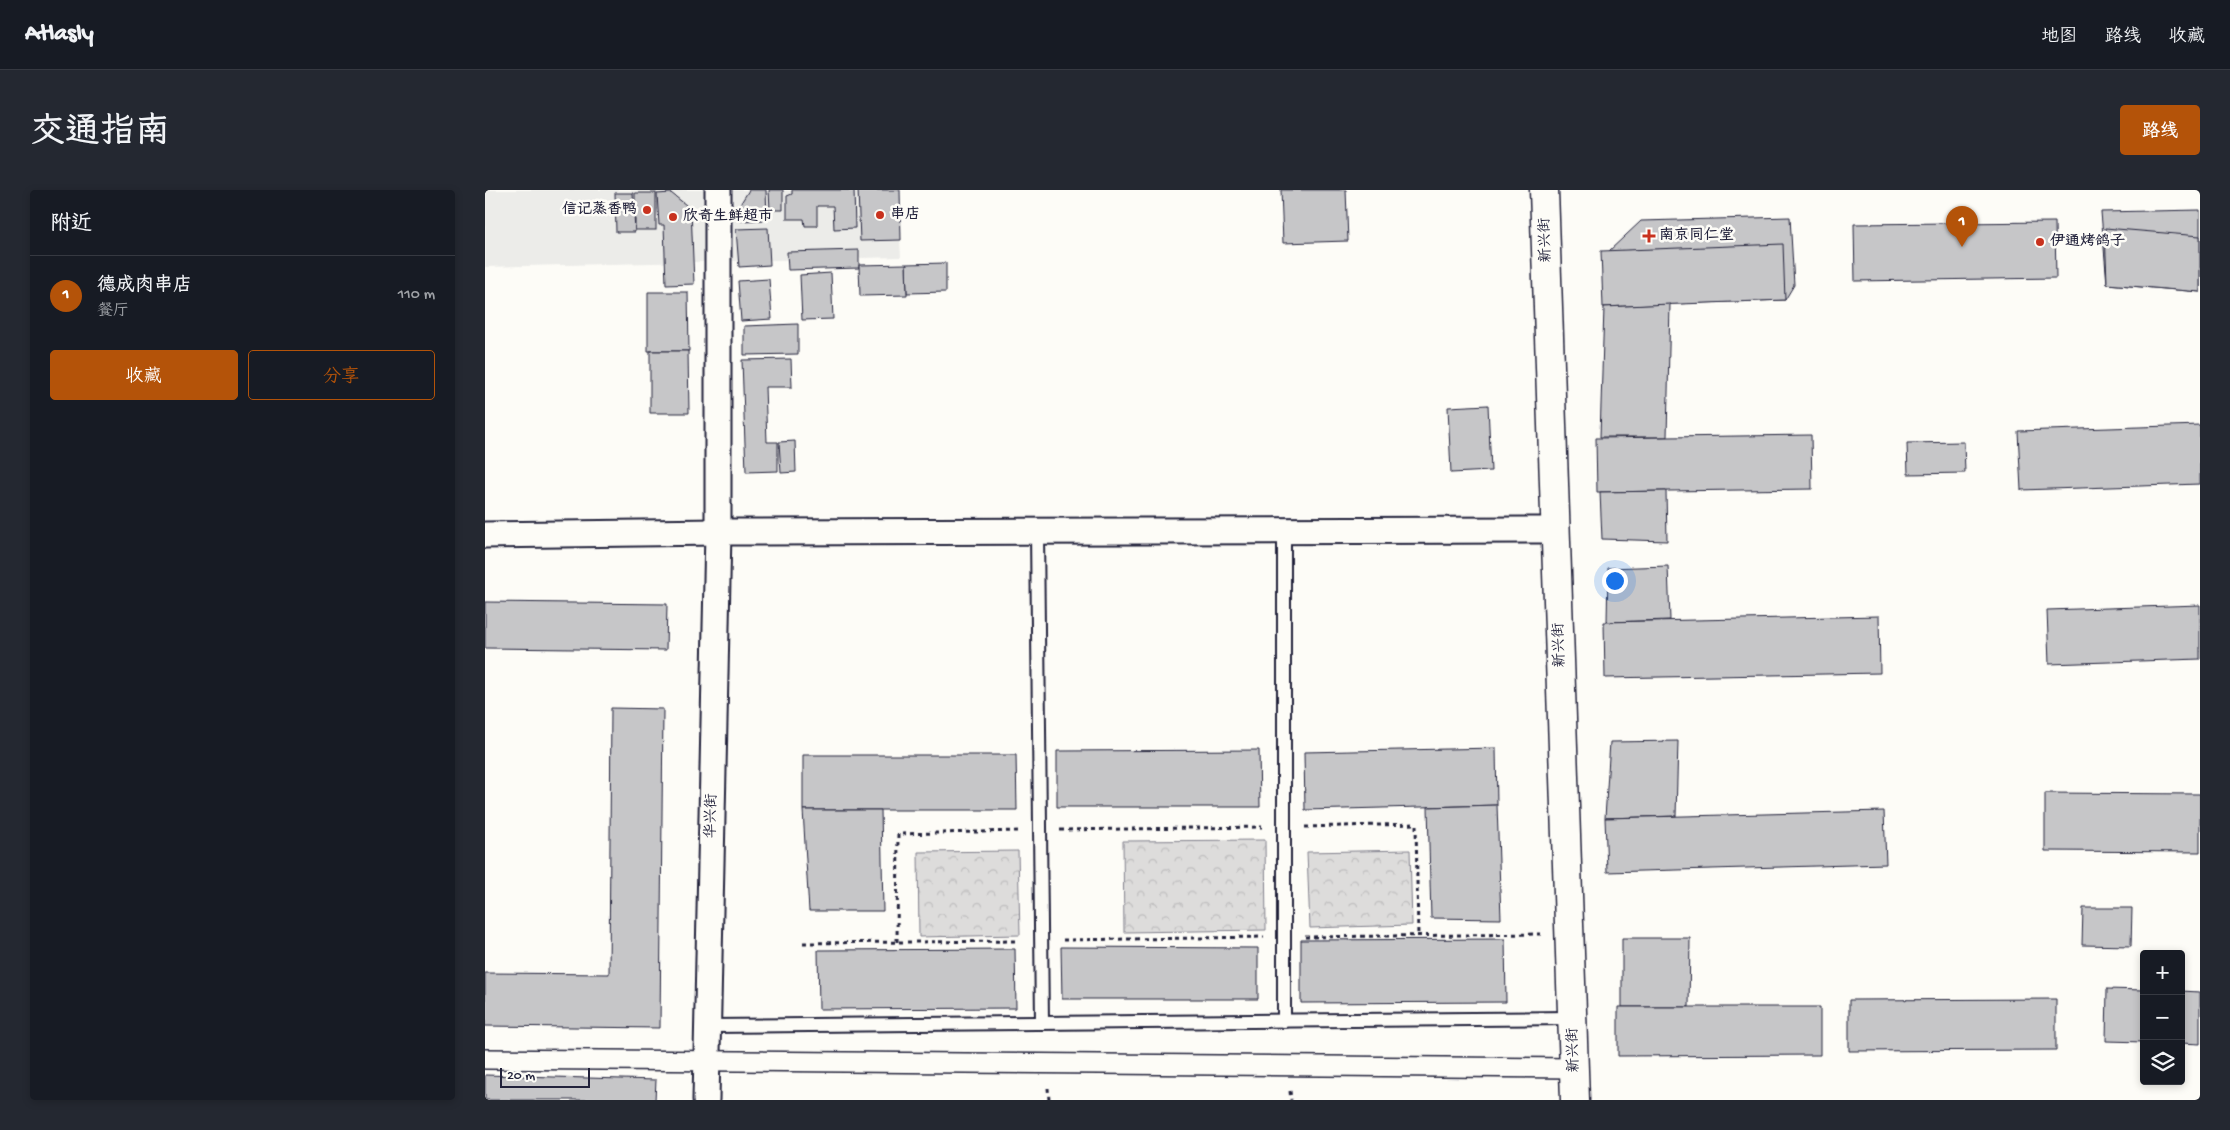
<!DOCTYPE html>
<html lang="zh">
<head>
<meta charset="utf-8">
<style>
	:root { --surface:#171b24; --page:#242831; --text:#f1f3f6; --muted:#9ea1a6; --line:#363941; --accent:#b45309 }
	body { margin:0; font-family:"Gochi Hand","LXGW WenKai TC",sans-serif; background:var(--page); color:var(--text) }
	.controls { position:absolute; right:15px; bottom:15px; display:grid; overflow:hidden; border-radius:5px; box-shadow:0 2px 8px #0003 }
	.controls button { width:45px; height:45px; display:grid; place-items:center; padding:0; border:0; border-bottom:1px solid var(--line); background:var(--surface); color:var(--text); font:25px sans-serif }
	.scale { position:absolute; left:15px; bottom:12px; width:90px; box-sizing:border-box; padding-left:5px; border:2px solid #22223b; border-top:0; font-size:14px; line-height:18px; white-space:nowrap; color:#22223b; -webkit-text-stroke:4px #fdfcf7; paint-order:stroke }
	.you { position:absolute; left:1129px; top:390px; width:18px; height:18px; margin:-12px; border:4px solid #fff; border-radius:50%; background:#1a73e8; box-shadow:0 0 0 8px #1a73e833 }
	.badge { display:grid; place-items:center; width:32px; height:32px; border-radius:50%; background:var(--accent); color:#fff; font-size:16px; font-weight:700 }
	.pin { position:absolute; translate:-50% -41px; filter:drop-shadow(0 1px 2px #0008) }
	.pin::after { content:''; position:absolute; top:26px; width:18px; height:15px; background:inherit; clip-path:polygon(0 0,100% 0,50% 100%) }
	.list { margin:0; padding:0; list-style:none }
	h2 { display:flex; justify-content:space-between; align-items:center; height:65px; margin:0; padding:0 20px; font-size:21px }
	h2 small { font-size:16px; font-weight:400; color:var(--muted) }
	.list li { display:grid; grid-template-columns:32px 1fr auto; gap:15px; align-items:center; box-sizing:border-box; height:80px; padding:0 20px; border-top:1px solid var(--line) }
	.list b { display:block; font-size:19px; white-space:nowrap }
	.list p { margin:0; font-size:16px; white-space:nowrap; color:var(--muted) }
	.list em { font-size:16px; font-style:normal; color:var(--muted) }
	.actions { display:flex; gap:10px; padding:15px 20px }
	.actions a { flex:1; padding:11px 0; border:1px solid var(--accent); border-radius:5px; text-align:center; font-size:18px; color:var(--accent) }
	.actions .main { background:var(--accent); color:#fff }
	.icon { flex:none; width:28px; height:28px; fill:none; stroke:currentColor; stroke-width:2; stroke-linecap:round; stroke-linejoin:round }
	.map { position:relative; flex:none; width:1715px; height:910px; overflow:hidden; border-radius:5px }
	header { display:flex; align-items:center; gap:30px; box-sizing:border-box; height:70px; padding:0 25px; background:var(--surface); border-bottom:1px solid var(--line) }
	header strong { font-size:24px }
	nav { display:flex; gap:28px; margin-inline-start:auto; font-size:18px }
	.intro { display:flex; align-items:center; justify-content:space-between; box-sizing:border-box; height:120px; padding:0 30px }
	h1 { margin:0; font-size:35px }
	.button { padding:12px 22px; border-radius:5px; background:var(--accent); color:#fff; font-size:18px; font-weight:700 }
	main { display:flex; gap:30px; padding:0 30px }
	aside { flex:1; background:var(--surface); border-radius:5px; box-shadow:0 2px 8px #0003 }
	.map>svg:first-child { display:block }
</style>
</head>
<body>
<header>
<strong>Atlasly</strong>
<nav><a>地图</a><a>路线</a><a>收藏</a></nav>
</header>
<div class="intro"><h1>交通指南</h1><a class="button">路线</a></div>
<main>
<aside>
<h2>附近<small></small></h2>
<ul class="list">
<li><span class="badge">1</span><div><b>德成肉串店</b><p>餐厅</p></div><em>110 m</em></li>
</ul>
<div class="actions"><a class="main">收藏</a><a>分享</a></div>
</aside>
<div class="map">
<svg width="1715" height="910" viewBox="0 0 1715 910">
	<defs>
		<pattern id="park-crowns" width="20" height="18" patternUnits="userSpaceOnUse" patternTransform="scale(1.25)"><rect width="20" height="18" fill="#dddcdb"/><path d="M2 6a3 3 0 1 1 6 0M12 15a3 3 0 1 1 6 0" fill="none" stroke="#bdbcbd"/></pattern>
	</defs>
	<rect width="100%" height="100%" fill="#fdfcf7"/>
	<filter id="ink" filterUnits="userSpaceOnUse"><feTurbulence type="fractalNoise" baseFrequency=".02" numOctaves="2"/><feDisplacementMap in="SourceGraphic" scale="10" xChannelSelector="R" yChannelSelector="G"/><feConvolveMatrix kernelMatrix="1 2 1 2 8 2 1 2 1" color-interpolation-filters="sRGB"/></filter>
	<g filter="url(#ink)">
		<polygon fill="#ecece9" points="0,0 412,0 416,67 0,77"/>
		<g fill="url(#park-crowns)" stroke="#807f8b">
			<polygon points="780,650 781,740 639,742 638,651"/>
			<polygon points="925,660 927,735 825,738 822,662"/>
			<polygon points="533,661 535,745 434,747 433,662"/>
		</g>
		<g fill="#c6c6c8" stroke="#22223b">
			<polygon points="264,0 281,0 282,30 254,31 254,16"/>
			<polygon points="284,0 298,0 298,20 285,20"/>
			<polygon points="307,0 369,0 370,38 349,39 348,16 332,16 332,36 320,36 319,29 302,29 302,6 307,4"/>
			<polygon points="373,0 415,0 416,50 375,51"/>
			<polygon points="796,0 861,0 863,51 798,53"/>
			<polygon points="130,3 148,3 150,42 131,42"/>
			<rect x="150" y="3" width="21" height="37"/>
			<polygon points="186,3 206,19 209,94 181,95 179,35 174,35 172,4"/>
			<polygon points="1715,20 1715,102 1622,94 1616,22"/>
			<polygon points="1305,27 1309,95 1300,110 1130,116 1124,61 1156,31"/>
			<polygon points="1570,32 1571,88 1370,91 1369,34"/>
			<polygon points="283,38 285,75 254,77 251,39"/>
			<polygon points="1620,38 1715,46 1715,102 1622,94"/>
			<polygon points="1298,54 1300,110 1118,117 1116,61"/>
			<polygon points="374,60 374,78 303,80 302,62"/>
			<polygon points="461,73 461,102 422,103 421,74"/>
			<polygon points="421,74 422,105 375,106 374,75"/>
			<polygon points="346,83 348,129 317,130 315,85"/>
			<polygon points="284,89 287,129 256,131 253,91"/>
			<polygon points="163,102 203,102 204,161 163,161"/>
			<polygon points="1185,114 1182,247 1115,247 1119,117"/>
			<polygon points="313,134 313,164 259,165 259,136"/>
			<polygon points="165,161 203,161 204,223 165,223"/>
			<polygon points="306,169 307,197 280,197 282,252 293,252 293,281 261,282 257,170"/>
			<polygon points="1003,215 1006,281 966,283 963,217"/>
			<polygon points="1715,235 1715,294 1536,300 1533,241"/>
			<polygon points="1326,245 1327,299 1112,302 1111,248"/>
			<polygon points="310,251 311,282 296,283 294,252"/>
			<polygon points="1479,252 1480,283 1423,284 1422,253"/>
			<polygon points="1181,301 1182,351 1117,349 1115,302"/>
			<polygon points="1183,376 1185,430 1122,432 1123,378"/>
			<polygon points="0,412 182,414 181,460 0,458"/>
			<polygon points="1715,415 1715,469 1564,474 1562,420"/>
			<polygon points="1394,426 1395,483 1120,488 1119,432"/>
			<polygon points="126,518 178,519 175,838 0,836 0,783 124,784"/>
			<polygon points="1193,551 1191,626 1120,628 1125,552"/>
			<polygon points="1011,558 1012,615 820,620 819,562"/>
			<polygon points="774,560 775,617 572,617 572,561"/>
			<polygon points="318,565 531,565 532,620 318,620"/>
			<polygon points="1560,603 1715,604 1715,662 1560,661"/>
			<polygon points="1012,615 1016,729 946,728 943,617"/>
			<polygon points="318,620 396,620 398,721 324,721"/>
			<polygon points="1399,621 1401,674 1122,682 1120,628"/>
			<polygon points="1598,718 1647,718 1646,756 1597,755"/>
			<polygon points="1137,748 1205,748 1204,817 1137,817"/>
			<polygon points="1020,749 1021,812 816,813 816,750"/>
			<polygon points="576,757 773,758 773,809 577,809"/>
			<polygon points="530,759 531,818 334,819 333,760"/>
			<polygon points="1622,799 1659,800 1659,852 1621,851"/>
			<polygon points="1696,801 1715,802 1715,854 1696,853"/>
			<polygon points="1571,809 1571,860 1364,861 1364,810"/>
			<polygon points="1133,817 1335,817 1335,865 1133,866"/>
			<polygon points="0,885 171,890 170,910 0,910"/>
		</g>
		<g fill="none" stroke-linecap="round" stroke-linejoin="round">
			<g stroke="#22223b" stroke-width="16">
				<g id="service">
					<polyline points="552,341 557,833"/>
					<polyline points="799,831 799,341"/>
					<polyline points="223,836 1088,828"/>
				</g>
			</g>
			<g stroke="#22223b" stroke-width="22">
				<polyline id="pedestrian" points="0,869 1090,878"/>
			</g>
			<g stroke="#22223b" stroke-width="29">
				<g id="minor">
					<polyline points="0,345 233,342 1071,340"/>
					<polyline points="221,910 233,342 233,0"/>
				</g>
			</g>
			<g stroke="#22223b" stroke-width="31">
				<polyline id="tertiary" points="1059,0 1090,910"/>
			</g>
			<g stroke="#22223b" stroke-width="3" stroke-dasharray="4 4" stroke-linecap="butt">
				<polyline points="820,637 931,634 933,746"/>
				<polyline points="575,640 777,637"/>
				<polyline points="820,747 1057,744"/>
				<polyline points="578,750 779,747"/>
				<polyline points="412,752 413,644 534,641"/>
				<polyline points="318,753 534,751"/>
				<polyline points="563,898 564,910"/>
				<polyline points="805,901 806,910"/>
			</g>
			<use href="#service" stroke="#fdfcf7" stroke-width="12"/>
			<use href="#pedestrian" stroke="#fdfcf7" stroke-width="19"/>
			<use href="#minor" stroke="#fdfcf7" stroke-width="25"/>
			<use href="#tertiary" stroke="#fdfcf7" stroke-width="28"/>
		</g>
	</g>
	<g fill="#c8321e" stroke="#fdfcf7" stroke-width="2">
		<circle cx="162" cy="20" r="5"/>
		<circle cx="395" cy="25" r="5"/>
		<circle cx="188" cy="27" r="5"/>
		<path d="M1161.5 38.5h5v5h5v5h-5v5h-5v-5h-5v-5h5z"/>
		<circle cx="1555" cy="52" r="5"/>
	</g>
	<g text-anchor="middle" dominant-baseline="central" stroke-width="5" stroke-linejoin="round" paint-order="stroke">
		<g font-size="15" font-weight="bold" fill="#22223b" stroke="#fdfcf7" text-anchor="start">
			<text x="152" y="20" text-anchor="end">信记蒸香鸭</text>
			<text x="405" y="25">串店</text>
			<text x="198" y="27">欣奇生鲜超市</text>
			<text x="1174" y="46">南京同仁堂</text>
			<text x="1565" y="52">伊通烤鸽子</text>
		</g>
		<g font-size="15" fill="#22223b" stroke="#fdfcf7">
			<text transform="translate(1061 50) rotate(-92)">新兴街</text>
			<text transform="translate(1075 455) rotate(-92)">新兴街</text>
			<text transform="translate(227 626) rotate(-89)">华兴街</text>
			<text transform="translate(1089 860) rotate(-92)">新兴街</text>
		</g>
	</g>
</svg>
<div class="controls">
<button>+</button>
<button>−</button>
<button><svg class="icon" aria-label="layers" viewBox="0 0 24 24"><path d="M12 4l9 5-9 5-9-5zM3 14l9 5 9-5"/></svg></button>
</div>
<div class="scale">20 m</div>
<div class="you"></div>
<div class="pin badge" style="left:1477px;top:57px">1</div>
</div>
</main>
</body>
</html>
